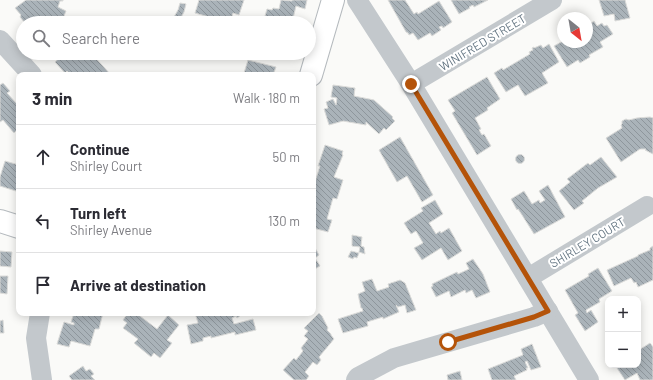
<!DOCTYPE html>
<html lang="en">
<head>
<meta charset="utf-8">
<style>
	:root { --surface:#fff; --page:#f2f2f3; --text:#2b2b33; --muted:#7c7c81; --line:#e1e1e2 }
	body { margin:0; font-family:Barlow,sans-serif; background:var(--page); color:var(--text) }
	.controls { position:absolute; right:12px; bottom:12px; display:grid; overflow:hidden; border-radius:8px; box-shadow:0 2px 10px #0003 }
	.controls button { width:36px; height:36px; display:grid; place-items:center; padding:0; border:0; border-bottom:1px solid var(--line); background:var(--surface); color:var(--text); font:20px sans-serif }
	.compass { position:absolute; left:557px; top:12px; width:36px; height:36px; border-radius:50%; background:var(--surface); box-shadow:0 2px 10px #0003; rotate:149deg }
	.stop { position:absolute; width:12px; height:12px; margin:-9px; border:3px solid #b45309; border-radius:50%; background:#fff }
	.stop.end { background:#b45309; border-color:#fff; box-shadow:0 1px 4px #0008 }
	.list { margin:0; padding:0; list-style:none }
	h2 { display:flex; justify-content:space-between; align-items:center; height:52px; margin:0; padding:0 16px; font-size:17px }
	h2 small { font-size:13px; font-weight:400; color:var(--muted) }
	.list li { display:grid; grid-template-columns:26px 1fr auto; gap:12px; align-items:center; box-sizing:border-box; height:64px; padding:0 16px; border-top:1px solid var(--line) }
	.list b { display:block; font-size:15px; white-space:nowrap }
	.list p { margin:0; font-size:13px; white-space:nowrap; color:var(--muted) }
	.list em { font-size:13px; font-style:normal; color:var(--muted) }
	.icon { flex:none; width:22px; height:22px; fill:none; stroke:currentColor; stroke-width:2; stroke-linecap:round; stroke-linejoin:round }
	.map { position:relative; flex:none; width:653px; height:380px; overflow:hidden }
	.search { position:absolute; background:var(--surface); box-shadow:0 2px 10px #0003; left:16px; top:16px; width:300px; height:44px; display:flex; align-items:center; gap:10px; box-sizing:border-box; padding:0 14px; border-radius:22px; color:var(--muted); font-size:15px }
	.panel { position:absolute; background:var(--surface); box-shadow:0 2px 10px #0003; left:16px; top:72px; width:300px; height:244px; border-radius:8px }
	.map>svg:first-child { display:block }
</style>
</head>
<body>
<div class="map">
<svg width="653" height="380" viewBox="0 0 653 380">
	<defs>
		<pattern id="building-back-hatch" width="6" height="6" patternUnits="userSpaceOnUse"><rect width="6" height="6" fill="#aab3b9"/><path d="M-1 5l2 2M0 0l6 6M5-1l2 2" fill="none" stroke="#8e969c"/></pattern>
	</defs>
	<rect width="100%" height="100%" fill="#fafaf8"/>
	<g fill="url(#building-back-hatch)" stroke="#dcdcda">
		<polygon points="26,0 63,0 63,1 60,1 58,7 66,11 62,21 64,23 34,23 32,20 29,23 25,23 20,17 21,15 15,8"/>
		<polygon points="199,0 244,0 239,15 233,13 230,23 195,13"/>
		<polygon points="281,0 292,1 292,0 307,0 305,9 296,6 292,23 263,23 267,9 272,10 273,8 279,9"/>
		<polygon points="388,0 405,0 414,14 417,12 418,14 439,1 452,22 443,28 442,26 439,27 441,30 432,36 430,33 418,40 413,33 409,35 408,33 406,32"/>
		<polygon points="451,0 488,0 474,7 473,5 469,7 470,8 459,14"/>
		<polygon points="599,0 625,0 630,18 615,21 614,14 604,16"/>
		<polygon points="180,3 186,4 184,12 179,21 174,17 178,10"/>
		<polygon points="594,21 597,26 602,23 604,26 607,25 613,34 600,42 603,47 589,55 590,57 580,63 578,60 567,67 554,46 563,41 563,42 587,42 587,26"/>
		<polygon points="549,44 559,62 542,73 548,83 525,96 518,85 506,92 494,73 502,68 503,70 530,54 529,52 533,50 532,48 534,47 534,48 541,45 543,48"/>
		<polygon points="65,53 77,53 80,57 84,53 91,53 111,75 71,75 67,71 65,73 55,62"/>
		<polygon points="248,60 276,67 273,75 249,75 244,73"/>
		<polygon points="487,77 500,99 487,108 488,110 475,118 481,129 479,130 482,135 484,134 491,146 477,155 452,113 455,111 448,100"/>
		<polygon points="3,83 10,91 7,93 16,103 18,102 19,103 19,128 14,133 3,120 0,122 0,85"/>
		<polygon points="333,85 355,88 354,96 374,100 393,117 392,118 395,121 386,130 384,128 379,134 366,122 366,125 343,121 329,125 324,109 328,108 326,102 333,99 336,105 337,98 331,97"/>
		<polygon points="650,117 653,118 653,154 645,150 646,149 640,149 621,162 606,138 622,128 621,125 622,124 622,121 626,119 629,120 637,118"/>
		<polygon points="400,137 433,195 422,202 407,176 397,182 379,150"/>
		<polygon points="325,145 343,151 342,154 343,155 334,177 343,180 337,199 333,198 327,219 332,220 328,232 313,228 313,188 320,166 318,166"/>
		<circle cx="520" cy="159" r="4.5"/>
		<polygon points="601,157 617,177 598,188 582,201 584,203 574,210 559,191 570,182 567,179 588,163 590,165"/>
		<polygon points="5,161 19,165 19,192 0,186 0,177"/>
		<polygon points="548,185 565,217 534,234 522,215 518,209 517,210 511,199 524,191 532,204 539,200 540,203 545,200 539,191"/>
		<polygon points="435,200 443,214 429,223 436,234 440,231 441,233 449,228 462,251 448,260 441,248 422,260 414,248 423,243 416,231 411,234 404,223 423,211 421,208"/>
		<polygon points="352,235 362,237 361,246 364,247 365,254 359,252 360,247 352,246"/>
		<polygon points="653,246 653,280 638,287 636,282 634,283 631,278 614,286 607,270 638,256 638,255 650,250 650,248"/>
		<polygon points="315,248 319,255 315,258 320,266 313,270 313,249"/>
		<polygon points="0,251 12,252 11,267 0,266"/>
		<polygon points="351,251 359,253 357,258 354,257 353,259 348,257"/>
		<polygon points="473,259 483,274 490,292 476,298 472,290 466,293 465,290 451,297 449,291 436,297 431,287 433,286 432,284 457,272 458,274 469,269 466,263"/>
		<polygon points="598,268 612,291 599,299 600,302 586,310 587,313 591,310 598,322 585,331 575,315 578,313 565,290 589,276 588,274"/>
		<polygon points="0,276 8,276 7,294 0,293"/>
		<polygon points="372,279 377,291 389,287 388,284 400,280 405,283 416,310 407,313 405,305 398,307 396,305 399,312 383,319 383,317 367,322 368,326 343,333 338,319 363,311 362,308 361,308 358,294 365,291 362,282"/>
		<polygon points="74,313 103,313 99,329 95,329 90,346 71,341 69,347 57,344 64,322 74,325 74,323 71,322"/>
		<polygon points="128,313 136,313 157,329 168,315 179,325 167,340 172,343 160,358 154,353 151,357 134,343 138,339 123,328 127,323 123,320"/>
		<polygon points="195,313 244,313 237,318 236,316 232,318 234,324 253,319 256,330 235,335 235,332 211,338 211,336 203,338 203,341 191,344 187,325 198,323"/>
		<polygon points="319,313 322,316 328,328 327,330 331,334 331,335 334,339 319,357 321,360 317,365 313,362 305,372 309,376 306,380 294,380 283,370 294,358 296,360 303,351 301,348 308,339 304,336 308,331 304,328"/>
		<polygon points="3,320 4,333 0,333 0,321"/>
		<polygon points="650,343 653,347 653,380 640,380 637,373 625,380 615,365 638,365 639,350"/>
		<polygon points="532,344 541,367 531,370 527,361 525,362 528,368 526,368 527,370 514,376 516,380 492,380 488,369 523,355 521,349"/>
		<polygon points="83,366 86,371 90,369 94,374 91,376 95,380 72,380 69,376"/>
		<polygon points="460,371 462,380 448,380 447,375"/>
	</g>
	<g fill="none" stroke-linecap="round" stroke-linejoin="round">
		<g stroke="#b5babe" stroke-width="24">
			<g id="major">
				<polyline points="311,75 333,0"/>
				<polyline points="0,221 19,227"/>
			</g>
		</g>
		<g stroke="#c3c8cc" stroke-width="20">
			<polyline points="357,0 411,84 589,380"/>
			<polyline points="0,40 32,75"/>
			<polyline points="411,84 552,0"/>
			<polyline points="528,278 647,206"/>
			<polyline points="40,313 36,338 42,380"/>
			<polyline points="356,380 358,377 394,358 534,317 548,311"/>
		</g>
		<use href="#major" stroke="#fff" stroke-width="22"/>
	</g>
	<g fill="none" stroke-linecap="round" stroke-linejoin="round">
		<polyline stroke="#b45309" stroke-width="5" points="411,84 548,311 534,317 448,342"/>
	</g>
	<g text-anchor="middle" dominant-baseline="central" stroke-width="4" stroke-linejoin="round" paint-order="stroke">
		<g font-size="12" fill="#657683" stroke="#fff">
			<text transform="translate(482 42) rotate(-31)">WINIFRED STREET</text>
			<text transform="translate(587 242) rotate(-31)">SHIRLEY COURT</text>
		</g>
	</g>
</svg>
<div class="controls">
<button>+</button>
<button>−</button>
</div>
<svg class="compass" viewBox="-18 -18 36 36"><path d="M0-13l5 13h-10z" fill="#e53935"/><path d="M0 13l5-13h-10z" fill="#7c7c81"/></svg>
<div class="stop" style="left:448px;top:342px"></div>
<div class="stop end" style="left:411px;top:84px"></div>
<div class="search"><svg class="icon" aria-label="search" viewBox="0 0 24 24"><circle cx="10" cy="10" r="6"/><path d="M15 15l6 6"/></svg>Search here</div>
<section class="panel">
<h2>3 min<small>Walk · 180 m</small></h2>
<ul class="list">
<li><svg class="icon" aria-label="ahead" viewBox="0 0 24 24"><path d="M12 20V5M6 11l6-6 6 6"/></svg><div><b>Continue</b><p>Shirley Court</p></div><em>50 m</em></li>
<li><svg class="icon" aria-label="left" viewBox="0 0 24 24"><path d="M17 20v-9H6M10 6l-5 5 5 5"/></svg><div><b>Turn left</b><p>Shirley Avenue</p></div><em>130 m</em></li>
<li><svg class="icon" aria-label="arrive" viewBox="0 0 24 24"><path d="M6 21V4h12l-3 4 3 4H6"/></svg><div><b>Arrive at destination</b></div></li>
</ul>
</section>
</div>
</body>
</html>
